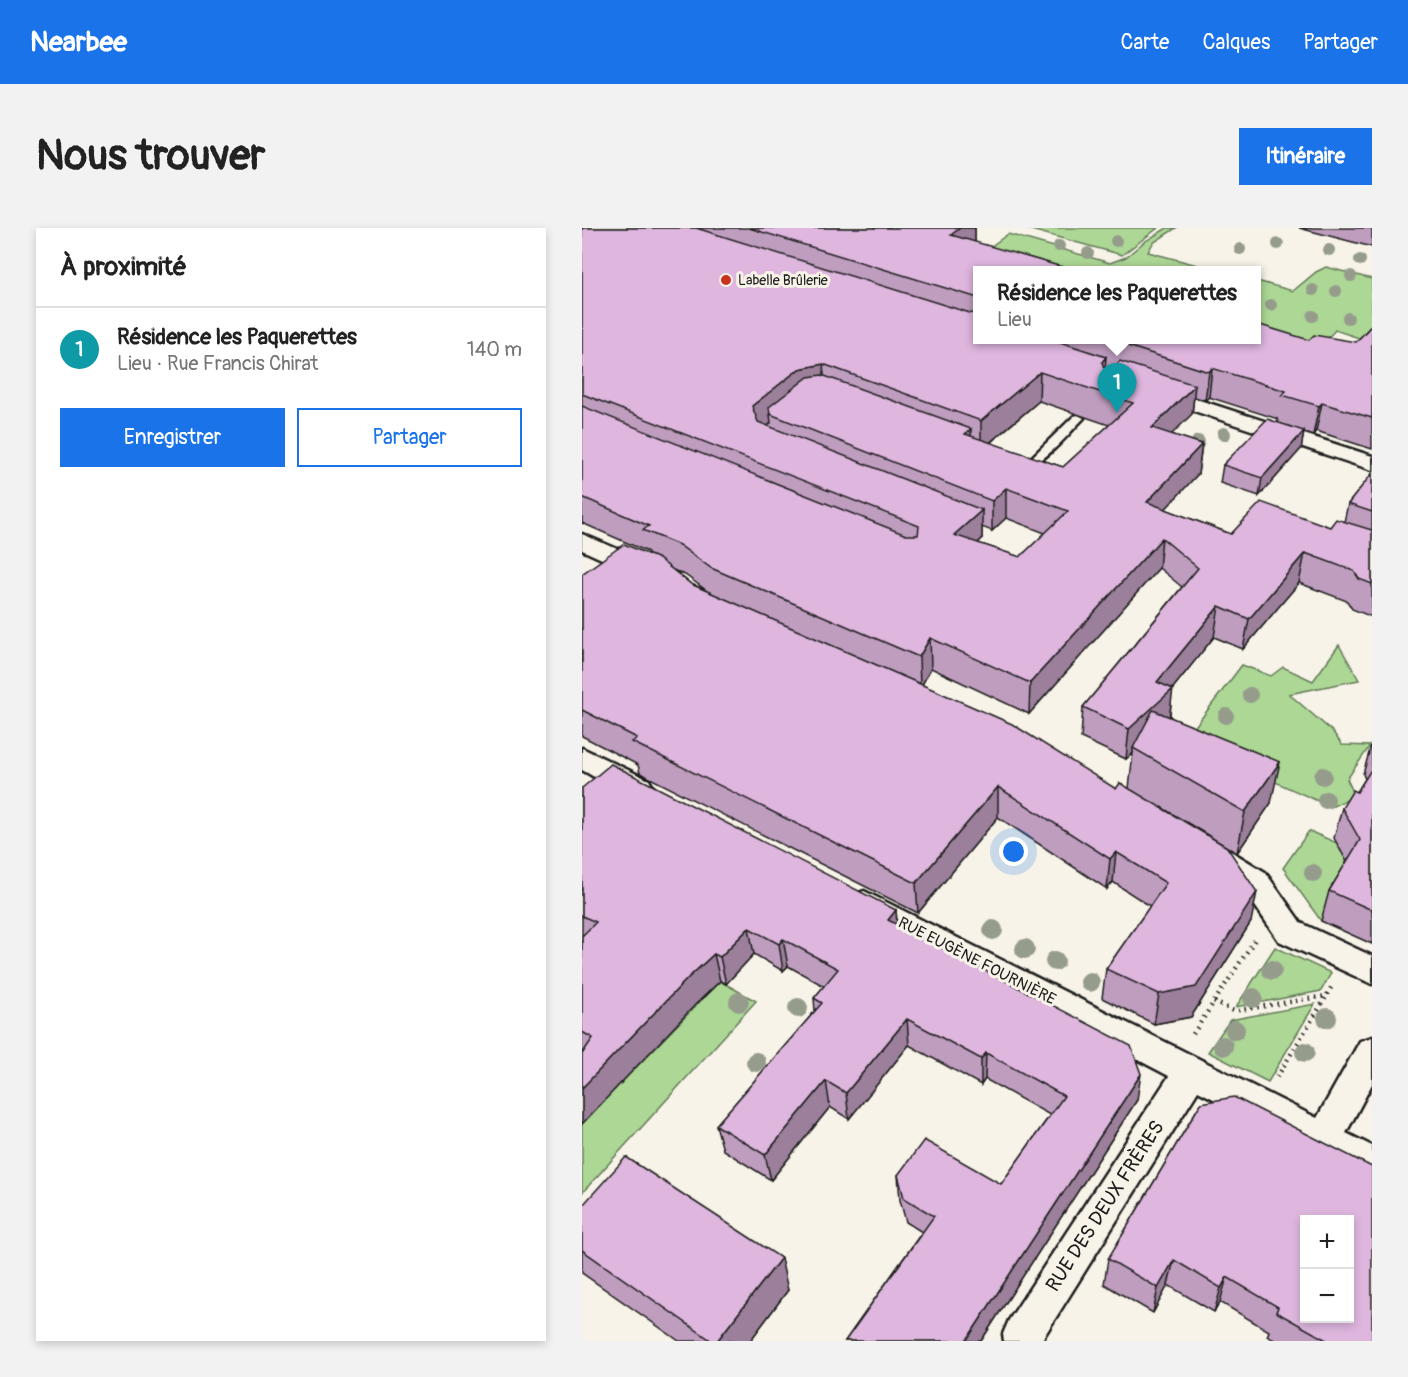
<!DOCTYPE html>
<html lang="fr">
<head>
<meta charset="utf-8">
<style>
	:root { --surface:#fff; --page:#f2f2f2; --text:#222; --muted:#767676; --line:#e0e0e0; --accent:#1a73e8 }
	body { margin:0; font-family:Pangolin,sans-serif; background:var(--page); color:var(--text) }
	.controls { position:absolute; right:18px; bottom:18px; display:grid; overflow:hidden; border-radius:0px; box-shadow:0 3px 9px #0003 }
	.controls button { width:54px; height:54px; display:grid; place-items:center; padding:0; border:0; border-bottom:2px solid var(--line); background:var(--surface); color:var(--text); font:30px sans-serif }
	.you { position:absolute; left:432px; top:624px; width:21px; height:21px; margin:-15px; border:4px solid #fff; border-radius:50%; background:#1a73e8; box-shadow:0 0 0 9px #1a73e833 }
	.badge { display:grid; place-items:center; width:39px; height:39px; border-radius:50%; background:var(--accent); color:#fff; font-size:20px; font-weight:700 }
	.pin { position:absolute; translate:-50% -50px; filter:drop-shadow(0 2px 3px #0008) }
	.pin::after { content:''; position:absolute; top:32px; width:21px; height:18px; background:inherit; clip-path:polygon(0 0,100% 0,50% 100%) }
	.popup { position:absolute; left:391px; top:38px; width:288px; height:78px; box-sizing:border-box; display:grid; place-content:center; border-radius:0px; background:var(--surface); filter:drop-shadow(0 2px 4px #0005); font-size:20px; white-space:nowrap; color:var(--muted) }
	.popup b { font-size:22px; color:var(--text) }
	.popup::after { content:''; position:absolute; left:50%; top:100%; margin-left:-12px; border:12px solid transparent; border-top-color:var(--surface) }
	.list { margin:0; padding:0; list-style:none }
	h2 { display:flex; justify-content:space-between; align-items:center; height:78px; margin:0; padding:0 24px; font-size:26px }
	h2 small { font-size:20px; font-weight:400; color:var(--muted) }
	.list li { display:grid; grid-template-columns:39px 1fr auto; gap:18px; align-items:center; box-sizing:border-box; height:84px; padding:0 24px; border-top:2px solid var(--line) }
	.list b { display:block; font-size:22px; white-space:nowrap }
	.list p { margin:0; font-size:20px; white-space:nowrap; color:var(--muted) }
	.list em { font-size:20px; font-style:normal; color:var(--muted) }
	.actions { display:flex; gap:12px; padding:18px 24px }
	.actions a { flex:1; padding:14px 0; border:2px solid var(--accent); border-radius:0px; text-align:center; font-size:21px; color:var(--accent) }
	.actions .main { background:var(--accent); color:#fff }
	.map { position:relative; flex:none; width:790px; height:1113px; overflow:hidden; border-radius:0px }
	header { display:flex; align-items:center; gap:36px; box-sizing:border-box; height:84px; padding:0 30px; background:var(--accent); color:#fff }
	header strong { font-size:28px }
	nav { display:flex; gap:33px; margin-inline-start:auto; font-size:21px }
	.intro { display:flex; align-items:center; justify-content:space-between; box-sizing:border-box; height:144px; padding:0 36px }
	h1 { margin:0; font-size:42px }
	.button { padding:15px 27px; border-radius:0px; background:var(--accent); color:#fff; font-size:21px; font-weight:700 }
	main { display:flex; gap:36px; padding:0 36px }
	aside { flex:1; background:var(--surface); border-radius:0px; box-shadow:0 3px 9px #0003 }
	.map>svg:first-child { display:block }
</style>
</head>
<body>
<header>
<strong>Nearbee</strong>
<nav><a>Carte</a><a>Calques</a><a>Partager</a></nav>
</header>
<div class="intro"><h1>Nous trouver</h1><a class="button">Itinéraire</a></div>
<main>
<aside>
<h2>À proximité<small></small></h2>
<ul class="list">
<li><span class="badge" style="background:#0f9aa8">1</span><div><b>Résidence les Paquerettes</b><p>Lieu · Rue Francis Chirat</p></div><em>140 m</em></li>
</ul>
<div class="actions"><a class="main">Enregistrer</a><a>Partager</a></div>
</aside>
<div class="map">
<svg width="790" height="1113" viewBox="0 0 790 1113">
	<rect width="100%" height="100%" fill="#f7f3e8"/>
	<filter id="ink" filterUnits="userSpaceOnUse"><feTurbulence type="fractalNoise" baseFrequency=".0167" numOctaves="2"/><feDisplacementMap in="SourceGraphic" scale="12" xChannelSelector="R" yChannelSelector="G"/><feConvolveMatrix kernelMatrix="1 2 1 2 8 2 1 2 1" color-interpolation-filters="sRGB"/></filter>
	<g filter="url(#ink)">
		<g fill="#acd795" stroke="#647a58" stroke-width="1.5">
			<polygon points="442,0 576,0 540,27"/>
			<polygon points="585,0 594,0 571,15 566,24 634,42 424,42 390,32 426,6 528,35 544,29 562,14"/>
			<polygon points="744,39 790,51 790,110 777,110 753,102 730,128 674,112 675,53 711,63 734,44"/>
			<polygon points="757,417 777,452 707,466 751,504 760,517 788,518 765,551 773,568 749,579 602,513 660,437 689,448 701,439 731,453"/>
			<polygon points="727,603 755,615 759,624 776,631 739,693 701,640"/>
			<polygon points="693,719 749,745 739,763 654,779"/>
			<polygon points="138,753 174,773 0,965 0,825 21,837 32,862"/>
			<polygon points="733,776 686,854 626,824 648,792"/>
		</g>
		<g fill="none" stroke-linecap="round" stroke-linejoin="round">
			<g stroke="#1c1c1c" stroke-width="5">
				<path id="lane" d="M496,187L502,190L500,192C484,208 456,245 432,240V236L449,230L492,188Z"/>
			</g>
			<g stroke="#1c1c1c" stroke-width="5">
				<g id="street">
					<polygon points="574,158 790,228 790,242 567,168 564,164 567,160"/>
					<polygon points="0,306 73,337 76,342 73,347 64,350 55,347 0,322"/>
					<path d="M0,520L67,552L71,559L67,566C45,573 19,552 0,542Z"/>
					<polygon points="631,616 642,619 683,644 719,695 790,728 790,756 697,713 661,660 620,635 616,627 620,619"/>
					<polygon points="282,663 735,890 778,813 790,809 790,856 764,905 790,918 790,952 616,863 461,1110 462,1113 422,1113 421,1106 427,1092 587,848 271,683 267,675 271,667"/>
				</g>
			</g>
			<g stroke="#1c1c1c" stroke-width="4.5" stroke-dasharray="1.5 5" stroke-linecap="butt">
				<polyline points="632,774 652,783 744,768 750,758"/>
				<polyline points="611,806 674,710"/>
				<polyline points="695,849 744,769"/>
			</g>
			<use href="#lane" fill="#f7f3e8" fill-rule="evenodd"/>
			<use href="#street" fill="#f7f3e8" fill-rule="evenodd"/>
		</g>
		<g fill="#969c8c">
			<circle cx="534" cy="13" r="6"/>
			<circle cx="696" cy="16" r="6"/>
			<circle cx="477" cy="18" r="6"/>
			<circle cx="658" cy="21" r="6"/>
			<circle cx="747" cy="22" r="6"/>
			<circle cx="506" cy="25" r="6"/>
			<circle cx="778" cy="32" r="6"/>
			<circle cx="769" cy="48" r="6"/>
			<circle cx="731" cy="62" r="6"/>
			<circle cx="754" cy="63" r="6"/>
			<circle cx="689" cy="77" r="6"/>
			<circle cx="731" cy="88" r="6"/>
			<circle cx="766" cy="90" r="6"/>
			<circle cx="642" cy="206" r="7"/>
			<circle cx="616" cy="214" r="7"/>
			<circle cx="668" cy="467" r="8"/>
			<circle cx="644" cy="488" r="8"/>
			<circle cx="741" cy="548" r="9"/>
			<circle cx="744" cy="572" r="9"/>
			<circle cx="731" cy="645" r="9"/>
			<circle cx="411" cy="702" r="10"/>
			<circle cx="443" cy="721" r="10"/>
			<circle cx="473" cy="733" r="10"/>
			<circle cx="690" cy="742" r="10"/>
			<circle cx="508" cy="754" r="10"/>
			<circle cx="671" cy="770" r="10"/>
			<circle cx="157" cy="774" r="10"/>
			<circle cx="216" cy="780" r="10"/>
			<circle cx="745" cy="790" r="10"/>
			<circle cx="653" cy="802" r="10"/>
			<circle cx="641" cy="818" r="10"/>
			<circle cx="723" cy="824" r="10"/>
			<circle cx="174" cy="834" r="10"/>
		</g>
		<g fill="#bf9dbf" stroke="#1c1c1c" stroke-width="1.5" fill-rule="evenodd">
			<path d="M0,0H393V14L396,42V111L727,112L774,114L790,97V221L734,203L731,207L722,204L719,221L677,268L638,255L641,237L696,194V191L627,169L623,172L612,169L610,186L589,206L620,216L616,246L583,281L649,306L748,299L762,294L766,276L790,246V389L770,381L765,373L717,355L661,421L632,409L590,461L588,488L689,575L655,625L579,579L669,694L609,789L572,796L520,770L524,741L568,678L531,654L525,661L416,589L336,685L58,545L56,537L0,508V346L66,326V324L0,295ZM457,173L527,197L481,239L408,215ZM424,290L463,305L438,329L396,315L400,311V299L410,303ZM577,340L600,359L501,479L499,510L544,531L551,525L547,560L534,561L340,457L349,440L447,486ZM91,342L103,347L124,362L109,356Z"/>
			<polygon points="717,0 790,0 790,19"/>
			<polygon points="790,514 790,716 739,693 747,663 765,634 752,610 760,580 775,564 783,551 781,546"/>
			<polygon points="0,560 314,682 315,696 555,872 399,1113 263,1113 340,1004 324,994 318,972 316,947 419,956 468,887 403,851 399,857 327,817 267,891 248,879 189,952 141,922 134,897 233,783 232,770 242,758 206,738 201,743 172,726 144,756 138,753 114,776 0,825"/>
			<polygon points="619,875 790,1113 694,1113 685,1108 687,1103 638,1074 632,1084 586,1057 571,1085 522,1056 526,1031"/>
			<polygon points="0,978 206,1062 168,1113 97,1113 0,1045"/>
		</g>
		<g fill="#9b7f9b" stroke="#1c1c1c" stroke-width="1.5">
			<polygon points="373,0 393,0 393,17 369,7"/>
			<polygon points="524,129 522,157 520,134"/>
			<polygon points="241,136 244,165 188,186 189,195 174,207 170,178 217,141"/>
			<polygon points="630,140 627,169 623,172 627,144"/>
			<polygon points="458,144 457,173 399,222 399,193"/>
			<polygon points="613,157 610,186 567,229 570,200"/>
			<polygon points="740,175 734,203 731,207 737,178"/>
			<polygon points="389,201 389,230 383,206"/>
			<polygon points="722,203 719,221 677,268 680,250"/>
			<polygon points="620,216 616,246 562,304 565,274"/>
			<polygon points="424,260 424,290 410,303 410,273"/>
			<polygon points="400,282 400,311 372,336 372,307"/>
			<polygon points="580,310 577,340 447,486 448,455"/>
			<polygon points="723,325 717,355 661,421 667,391"/>
			<polygon points="637,378 632,409 587,465 591,461 587,491 551,520 551,525 544,531 547,501 575,454"/>
			<polygon points="348,410 349,440 338,460 337,429"/>
			<polygon points="698,534 689,575 655,625 663,584"/>
			<polygon points="416,559 416,589 336,685 334,655"/>
			<polygon points="534,624 531,654 525,661 528,631"/>
			<polygon points="675,664 669,694 609,789 572,796 577,766"/>
			<polygon points="314,682 316,709 306,692"/>
			<polygon points="167,700 172,726 144,756 138,729"/>
			<polygon points="201,711 206,738 201,743 197,716"/>
			<polygon points="132,726 138,753 114,776 0,896 0,860 107,749"/>
			<polygon points="325,791 327,817 267,891 264,865"/>
			<polygon points="404,825 403,851 399,857 399,831"/>
			<polygon points="559,846 555,872 399,1113 384,1113"/>
			<polygon points="244,853 248,879 189,952 183,927"/>
			<polygon points="199,1030 206,1062 168,1113 135,1113"/>
			<polygon points="592,1032 586,1057 571,1085 576,1060"/>
			<polygon points="645,1049 638,1074 632,1084 639,1060"/>
		</g>
		<g fill="#deb6de" stroke="#1c1c1c" stroke-width="1.5" fill-rule="evenodd">
			<path d="M0,0H114L388,85L396,86V111H469L524,129L520,134L522,140L532,139L538,133L613,157L570,200L620,216L565,274L649,306L679,274L748,299L754,291L790,302V356L777,351L772,343L723,325L667,391L637,378L575,454L591,461L547,501L501,479L616,340L580,310L448,455L348,410L337,429L129,340L97,317L61,302L67,298L0,269V178L324,307H336L337,298L0,166ZM241,136L399,193L458,144L551,175L481,239L383,206L389,201L240,147L226,149L187,179L188,186L410,273L424,260L486,283L438,329L372,307L400,282L176,194L170,178L217,141Z"/>
			<polygon points="167,0 378,0 369,7 491,42 396,42 396,70"/>
			<polygon points="675,96 727,112 732,107 774,114 790,97 790,190 740,175 737,178 700,167 704,163 630,140 627,144 524,111 675,111"/>
			<polygon points="685,191 722,203 680,250 641,237"/>
			<polygon points="790,246 790,284 766,276 788,248"/>
			<polygon points="42,316 77,331 109,356 430,496 534,561 538,555 645,619 675,664 614,759 577,766 524,741 584,655 534,624 528,631 416,559 334,655 50,514 55,510 0,482 0,346"/>
			<polygon points="571,482 698,534 663,584 551,520"/>
			<polygon points="29,536 314,682 306,692 549,818 559,846 384,1113 263,1113 352,988 322,970 316,947 342,912 419,956 482,868 404,825 399,831 325,791 264,865 244,853 183,927 134,897 240,775 232,770 256,741 201,711 197,716 167,700 138,729 132,726 107,749 0,860 0,826 11,810 0,804 0,708 14,694 0,688 0,560"/>
			<polygon points="790,540 790,682 747,663 778,612 760,580 771,562 775,564"/>
			<path d="M652,869L790,939V1113H746L694,1084L696,1079L645,1049L639,1060L592,1032L576,1060L526,1031L619,875ZM723,992H768V1090H723Z"/>
			<polygon points="44,929 199,1030 135,1113 130,1113 0,1022 0,978"/>
		</g>
	</g>
	<circle fill="#c8321e" stroke="#f7f3e8" stroke-width="2" cx="144" cy="52" r="6"/>
	<g text-anchor="middle" dominant-baseline="central" stroke-width="6" stroke-linejoin="round" paint-order="stroke">
		<g font-size="14" fill="#1c1c1c" stroke="#f7f3e8" text-anchor="start">
			<text x="156" y="52">Labelle Brûlerie</text>
		</g>
		<g font-size="16" fill="#1c1c1c" stroke="#f7f3e8">
			<text transform="translate(395 733) rotate(27)">RUE EUGÈNE FOURNIÈRE</text>
		</g>
		<g font-size="20" fill="#1c1c1c" stroke="#f7f3e8">
			<text transform="translate(523 978) rotate(-57)">RUE DES DEUX FRÈRES</text>
		</g>
	</g>
</svg>
<div class="controls">
<button>+</button>
<button>−</button>
</div>
<div class="you"></div>
<div class="pin badge" style="left:535px;top:185px;background:#0f9aa8">1</div>
<div class="popup"><b>Résidence les Paquerettes</b>Lieu</div>
</div>
</main>
</body>
</html>
